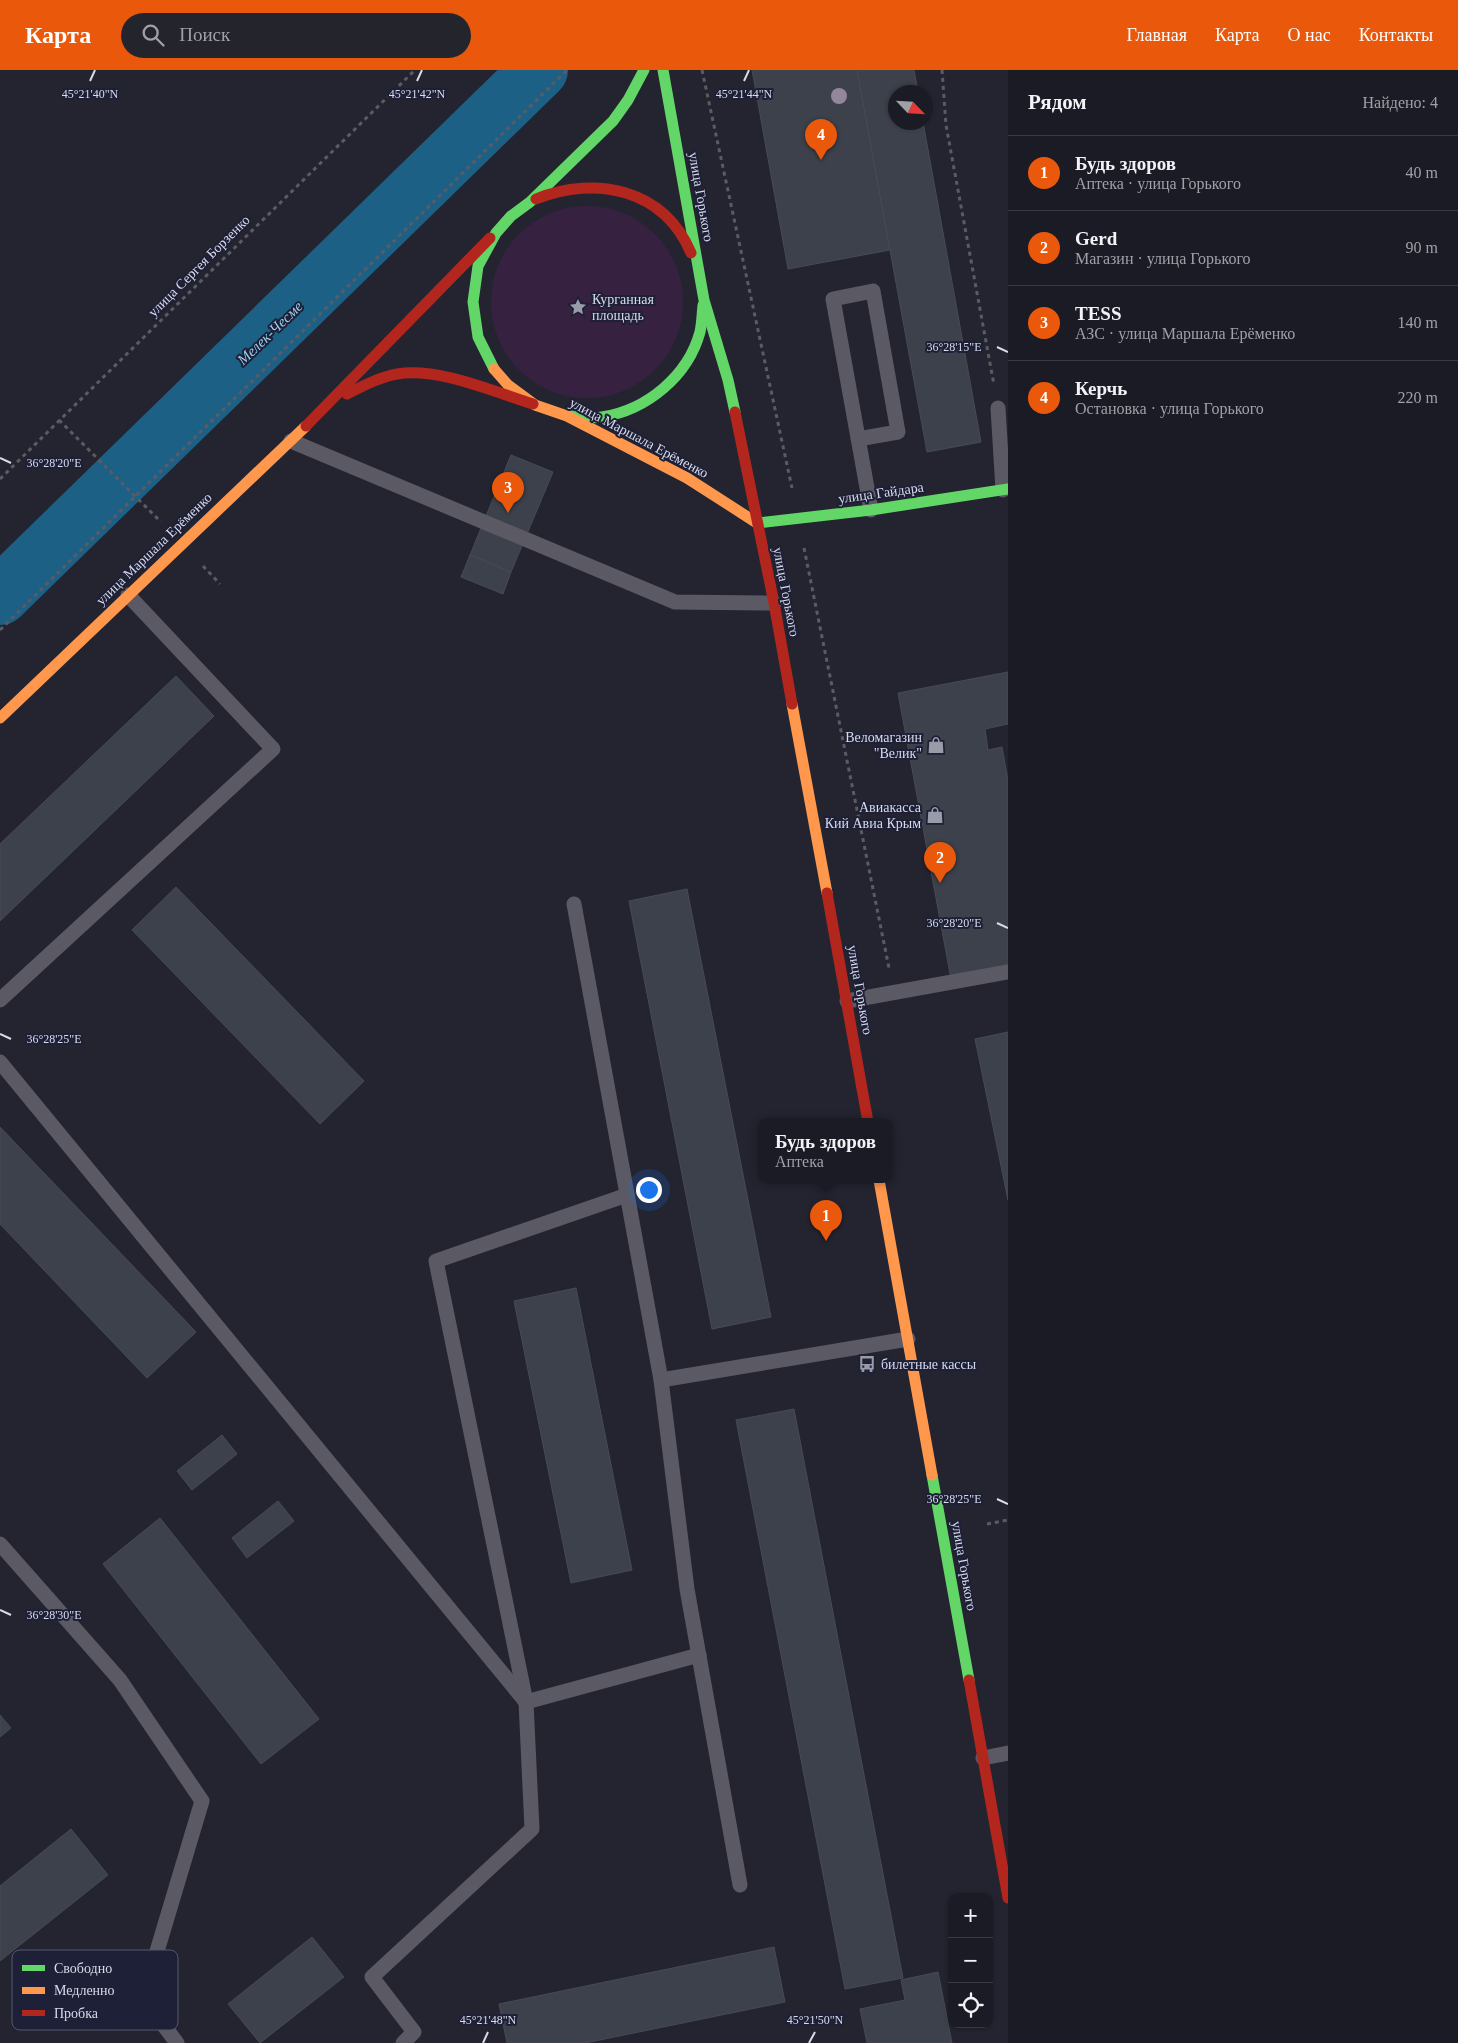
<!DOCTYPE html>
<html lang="ru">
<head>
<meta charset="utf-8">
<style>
	:root { --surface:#1a1b24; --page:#23242c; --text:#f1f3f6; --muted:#9fa1a6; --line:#383941; --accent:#ea580c }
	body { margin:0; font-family:"Times New Roman",serif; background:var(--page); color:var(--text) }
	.controls { position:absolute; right:15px; bottom:15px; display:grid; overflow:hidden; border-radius:10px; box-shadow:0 1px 4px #0004 }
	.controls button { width:45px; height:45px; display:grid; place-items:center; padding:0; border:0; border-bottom:1px solid var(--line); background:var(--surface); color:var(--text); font:25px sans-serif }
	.compass { position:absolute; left:888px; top:15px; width:45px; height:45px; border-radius:50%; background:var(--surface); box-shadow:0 1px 4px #0004; rotate:115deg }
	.you { position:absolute; left:648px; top:1119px; width:18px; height:18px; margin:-12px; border:4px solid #fff; border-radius:50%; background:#1a73e8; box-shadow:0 0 0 8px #1a73e833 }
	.badge { display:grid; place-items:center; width:32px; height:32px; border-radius:50%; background:var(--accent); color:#fff; font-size:16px; font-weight:700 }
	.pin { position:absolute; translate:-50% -41px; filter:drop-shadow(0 1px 2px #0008) }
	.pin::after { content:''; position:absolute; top:26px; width:18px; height:15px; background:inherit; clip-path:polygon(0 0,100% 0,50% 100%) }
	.popup { position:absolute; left:758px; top:1048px; width:135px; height:65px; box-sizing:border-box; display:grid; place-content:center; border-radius:10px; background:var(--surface); filter:drop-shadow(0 1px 4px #0005); font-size:16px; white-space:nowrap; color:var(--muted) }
	.popup b { font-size:19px; color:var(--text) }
	.popup::after { content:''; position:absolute; left:50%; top:100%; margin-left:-10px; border:10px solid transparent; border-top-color:var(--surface) }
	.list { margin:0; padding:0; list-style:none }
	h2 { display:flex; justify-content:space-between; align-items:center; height:65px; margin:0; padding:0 20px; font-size:21px }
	h2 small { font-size:16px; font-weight:400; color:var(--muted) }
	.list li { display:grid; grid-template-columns:32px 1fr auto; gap:15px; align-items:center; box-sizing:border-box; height:75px; padding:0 20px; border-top:1px solid var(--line) }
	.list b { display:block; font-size:19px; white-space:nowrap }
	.list p { margin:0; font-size:16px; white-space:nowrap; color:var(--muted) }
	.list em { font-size:16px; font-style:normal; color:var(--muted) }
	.icon { flex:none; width:28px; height:28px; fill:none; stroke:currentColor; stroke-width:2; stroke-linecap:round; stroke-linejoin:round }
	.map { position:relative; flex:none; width:1008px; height:1973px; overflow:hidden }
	header { display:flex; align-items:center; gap:30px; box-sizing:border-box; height:70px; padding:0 25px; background:var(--accent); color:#fff }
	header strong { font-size:24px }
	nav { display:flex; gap:28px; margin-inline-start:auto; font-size:18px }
	.search { width:350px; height:45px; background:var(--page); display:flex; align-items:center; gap:12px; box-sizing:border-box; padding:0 18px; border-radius:28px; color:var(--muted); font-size:19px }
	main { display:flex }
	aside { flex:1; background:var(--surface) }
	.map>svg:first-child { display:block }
</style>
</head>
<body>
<header>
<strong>Карта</strong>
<div class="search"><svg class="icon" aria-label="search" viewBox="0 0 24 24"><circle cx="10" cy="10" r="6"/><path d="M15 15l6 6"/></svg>Поиск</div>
<nav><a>Главная</a><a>Карта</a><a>О нас</a><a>Контакты</a></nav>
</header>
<main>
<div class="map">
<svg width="1008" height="1973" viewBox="0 0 1008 1973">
	<rect width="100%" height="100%" fill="#232430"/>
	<circle fill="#362240" cx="587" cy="232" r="96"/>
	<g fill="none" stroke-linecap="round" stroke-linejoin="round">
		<polyline stroke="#1d6085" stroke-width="58" points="0,526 539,0"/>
	</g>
	<g fill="#3d414b" stroke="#474b55">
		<polygon points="752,0 857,0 890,180 788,199"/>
		<polygon points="857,0 914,0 918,22 896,22 896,52 923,52 981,372 927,382"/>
		<polygon points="511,385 553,402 511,502 470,485"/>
		<polygon points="470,485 511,502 503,524 461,507"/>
		<polygon points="1008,602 1008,654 985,659 988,680 1002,677 1008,710 1008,898 951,909 898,623"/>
		<polygon points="176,606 214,646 0,851 0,774"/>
		<polygon points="176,817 364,1011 320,1054 132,860"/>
		<polygon points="687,819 771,1247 712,1259 629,831"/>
		<polygon points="1008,962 1008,1130 975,969"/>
		<polygon points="0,1057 196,1262 147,1308 0,1154"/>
		<polygon points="576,1218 632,1500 571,1513 514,1231"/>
		<polygon points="794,1339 903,1908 845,1919 736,1350"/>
		<polygon points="222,1365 237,1384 192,1420 177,1401"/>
		<polygon points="278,1431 294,1451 247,1488 232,1468"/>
		<polygon points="160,1448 319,1649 261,1694 103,1494"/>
		<polygon points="0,1645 11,1658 0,1667"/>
		<polygon points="71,1759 108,1805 0,1891 0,1816"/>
		<polygon points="312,1867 344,1907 260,1973 228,1934"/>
		<polygon points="774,1877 785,1932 585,1973 507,1973 499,1934"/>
		<polygon points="938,1902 952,1973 867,1973 860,1939 905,1930 901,1910"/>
	</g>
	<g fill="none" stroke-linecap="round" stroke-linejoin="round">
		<g stroke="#5c5b64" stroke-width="3" stroke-dasharray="4 4" stroke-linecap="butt">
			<polyline points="702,0 792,418"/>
			<polyline points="942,0 946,55 994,315"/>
			<polyline points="59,350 161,452"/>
			<polyline points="0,409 415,0"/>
			<polyline points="804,478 889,898"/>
			<polyline points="203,496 220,514"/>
			<polyline points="0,560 567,0"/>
			<polyline points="987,1454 1008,1450"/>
		</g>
		<g stroke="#5b5963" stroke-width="15">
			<polyline points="998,338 1003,420"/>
			<polyline points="858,369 898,362 873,221 833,229 871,440"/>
			<polyline points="291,371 675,532 774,533"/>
			<polyline points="574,834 661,1310 908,1269"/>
			<polyline points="0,930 273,679 128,525"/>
			<polyline points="847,931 1008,902"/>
			<polyline points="0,992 526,1632 699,1585"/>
			<polyline points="661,1310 687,1519 740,1815"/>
			<polyline points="0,1474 120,1610 202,1731 143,1928 177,1973"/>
			<polyline points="983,1688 1008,1683"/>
			<polyline points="403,1973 414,1962 372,1907 532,1759 526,1632 436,1191 627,1125"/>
		</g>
		<g stroke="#63d668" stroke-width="11">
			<polyline points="663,0 704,230 728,310 735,342"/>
			<polyline points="494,299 478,267 473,232 478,196 496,163 511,146 530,132 613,51 628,30 644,0"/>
			<path d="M571,346C581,347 592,349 602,347C647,340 688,306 700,262C702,253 702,244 703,235"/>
			<polyline points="757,453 871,440 1008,419"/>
			<polyline points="932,1405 969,1610"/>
		</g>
		<g stroke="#ff974d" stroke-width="11">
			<polyline points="494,299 508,315 535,335 567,346 687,408 757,453"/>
			<polyline points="792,634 827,823"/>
			<polyline points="0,648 306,356"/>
			<polyline points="879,1110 932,1405"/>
		</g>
		<g stroke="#b3261e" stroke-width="11">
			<path d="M536,129C596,105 664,119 691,183"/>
			<path d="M347,324C363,316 380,307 397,304C439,297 494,322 533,334"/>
			<polyline points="735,342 774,533 792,634"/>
			<polyline points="306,356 490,168"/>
			<polyline points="827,823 868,1052"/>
			<polyline points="969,1610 1008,1828"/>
		</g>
	</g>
	<circle fill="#93879e" cx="839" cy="26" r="8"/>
	<path fill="none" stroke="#d8dbea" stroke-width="2" d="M90,11L95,0M417,11L422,0M744,11L749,0M997,277L1008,282M0,388L11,393M997,853L1008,858M0,964L11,969M997,1429L1008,1434M0,1540L11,1545M483,1973L488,1962M809,1973L815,1962"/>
	<defs>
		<g id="sight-bare" transform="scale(1.35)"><path d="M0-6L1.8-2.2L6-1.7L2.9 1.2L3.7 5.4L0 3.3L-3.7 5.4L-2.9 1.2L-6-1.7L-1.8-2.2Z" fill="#999ba9" stroke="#1d2036" stroke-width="2.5" paint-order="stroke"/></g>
		<g id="shop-bare" transform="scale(1.35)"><path d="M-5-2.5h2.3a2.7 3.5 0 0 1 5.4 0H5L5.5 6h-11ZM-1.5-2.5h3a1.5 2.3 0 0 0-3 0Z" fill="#999ba9" stroke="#1d2036" stroke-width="2.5" paint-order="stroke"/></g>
		<g id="bus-bare" transform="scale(1.35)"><path d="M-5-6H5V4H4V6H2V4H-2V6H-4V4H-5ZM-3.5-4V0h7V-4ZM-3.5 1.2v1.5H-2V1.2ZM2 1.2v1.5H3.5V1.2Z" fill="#999ba9" stroke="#1d2036" stroke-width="2.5" paint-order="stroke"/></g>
	</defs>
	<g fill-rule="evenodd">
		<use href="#sight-bare" x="578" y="237"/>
		<use href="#shop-bare" x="936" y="675"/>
		<use href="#shop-bare" x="935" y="745"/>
		<use href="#bus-bare" x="867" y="1294"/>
	</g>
	<g text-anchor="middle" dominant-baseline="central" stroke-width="4" stroke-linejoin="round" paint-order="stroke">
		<g font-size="14" fill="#d8dbea" stroke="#1d2036">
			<text transform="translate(701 127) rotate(80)">улица Горького</text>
			<text transform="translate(199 196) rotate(-45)">улица Сергея Борзенко</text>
			<text transform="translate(639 368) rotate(28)">улица Маршала Ерёменко</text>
			<text transform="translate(881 423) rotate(-8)">улица Гайдара</text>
			<text transform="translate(154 479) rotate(-44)">улица Маршала Ерёменко</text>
			<text transform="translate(786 522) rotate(79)">улица Горького</text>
			<text transform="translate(860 920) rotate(80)">улица Горького</text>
			<text transform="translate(964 1496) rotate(80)">улица Горького</text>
		</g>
		<g font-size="14" fill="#d8dbea" stroke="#1d2036" text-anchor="start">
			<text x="592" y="229">Курганная<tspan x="592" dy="16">площадь</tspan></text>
			<text x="922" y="667" text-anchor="end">Веломагазин<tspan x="922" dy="16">"Велик"</tspan></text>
			<text x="921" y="737" text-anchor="end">Авиакасса<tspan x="921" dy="16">Кий Авиа Крым</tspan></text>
			<text x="881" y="1294">билетные кассы</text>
		</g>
		<g font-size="15" font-style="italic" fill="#9ad0f2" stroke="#1d2036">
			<text transform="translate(270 263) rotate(-44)">Мелек-Чесме</text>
		</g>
	</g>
	<rect x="12" y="1880" width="166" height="80" rx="8" fill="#1d2036" stroke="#55586c" stroke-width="1"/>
	<rect x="22" y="1895" width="23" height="6" fill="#63d668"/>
	<rect x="22" y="1917" width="23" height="7" fill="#ff974d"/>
	<rect x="22" y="1940" width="23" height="6" fill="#b3261e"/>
	<g font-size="14" fill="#d8dbea">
		<text x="54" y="1903">Свободно</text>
		<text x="54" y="1925">Медленно</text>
		<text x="54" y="1948">Пробка</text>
	</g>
	<g font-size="12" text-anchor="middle" fill="#d8dbea" stroke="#1d2036" stroke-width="4" stroke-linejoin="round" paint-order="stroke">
		<text x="90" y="28">45°21'40"N</text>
		<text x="417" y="28">45°21'42"N</text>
		<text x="744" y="28">45°21'44"N</text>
		<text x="954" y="281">36°28'15"E</text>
		<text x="54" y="397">36°28'20"E</text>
		<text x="954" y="857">36°28'20"E</text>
		<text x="54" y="973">36°28'25"E</text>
		<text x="954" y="1433">36°28'25"E</text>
		<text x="54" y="1549">36°28'30"E</text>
		<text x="488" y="1954">45°21'48"N</text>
		<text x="815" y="1954">45°21'50"N</text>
	</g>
</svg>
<div class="controls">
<button>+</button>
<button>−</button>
<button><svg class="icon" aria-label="locate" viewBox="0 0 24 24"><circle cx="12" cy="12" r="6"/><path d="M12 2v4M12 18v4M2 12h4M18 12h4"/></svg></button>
</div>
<svg class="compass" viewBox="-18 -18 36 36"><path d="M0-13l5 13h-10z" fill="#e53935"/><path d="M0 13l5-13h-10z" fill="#9fa1a6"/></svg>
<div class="you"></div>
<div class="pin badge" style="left:826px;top:1171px">1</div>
<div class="popup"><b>Будь здоров</b>Аптека</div>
<div class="pin badge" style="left:940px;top:813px">2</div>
<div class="pin badge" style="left:508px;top:443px">3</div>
<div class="pin badge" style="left:821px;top:90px">4</div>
</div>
<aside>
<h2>Рядом<small>Найдено: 4</small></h2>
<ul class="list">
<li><span class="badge">1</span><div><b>Будь здоров</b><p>Аптека · улица Горького</p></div><em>40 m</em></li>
<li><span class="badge">2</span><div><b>Gerd</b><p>Магазин · улица Горького</p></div><em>90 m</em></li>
<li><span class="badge">3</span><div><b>TESS</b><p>АЗС · улица Маршала Ерёменко</p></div><em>140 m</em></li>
<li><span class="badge">4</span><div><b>Керчь</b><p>Остановка · улица Горького</p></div><em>220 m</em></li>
</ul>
</aside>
</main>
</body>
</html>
